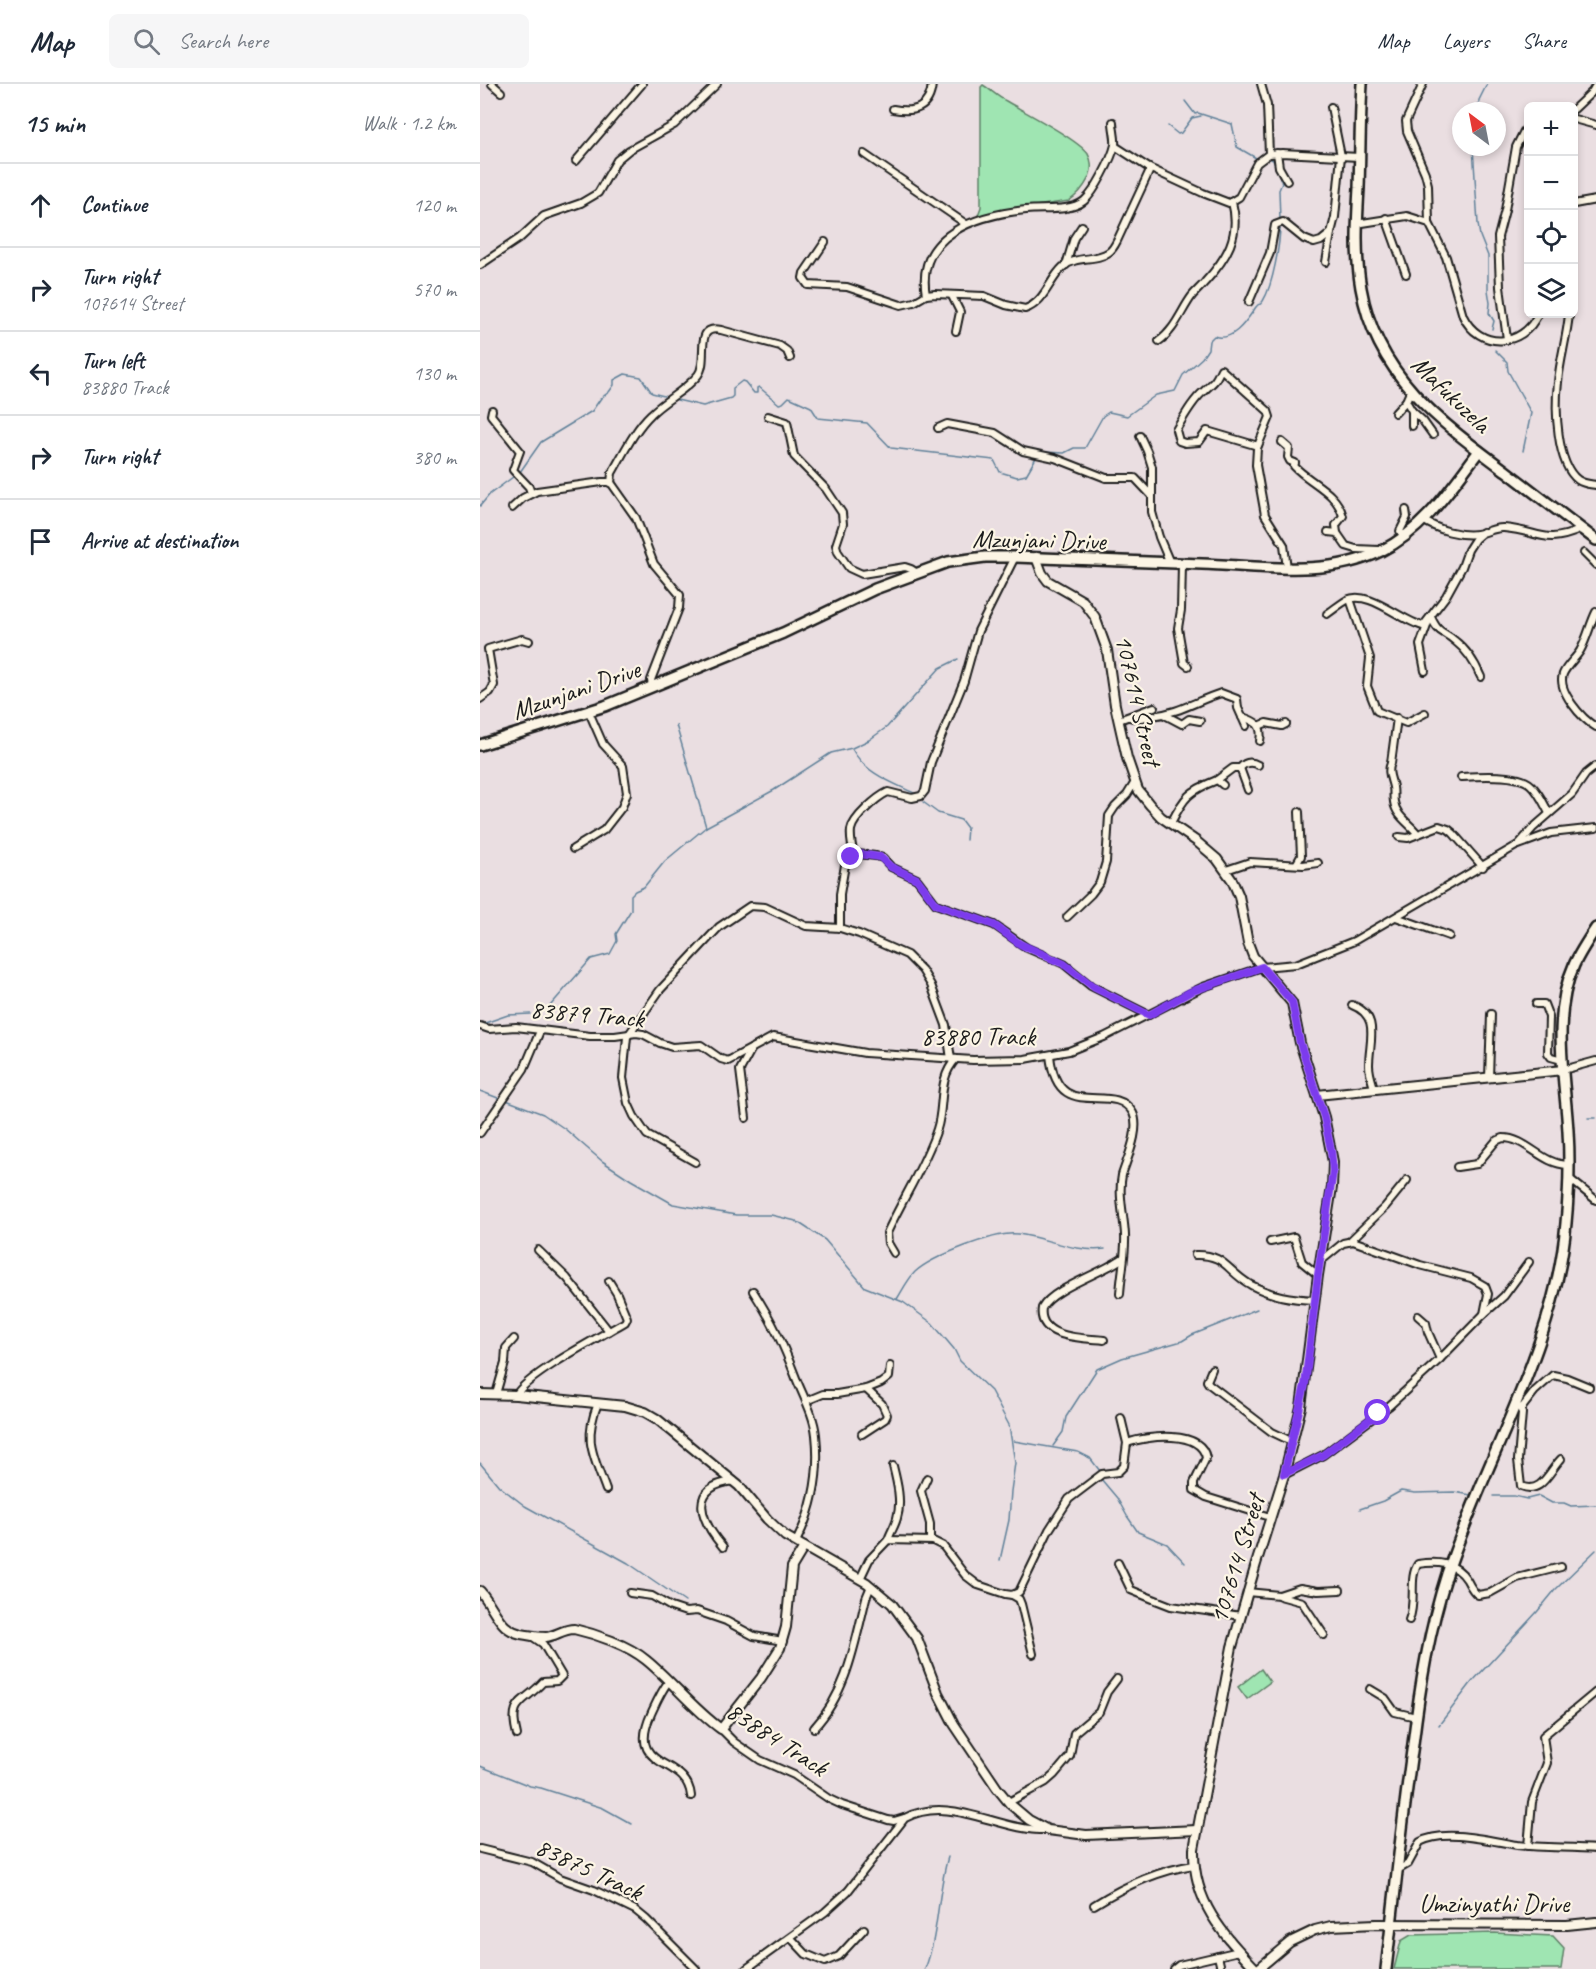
<!DOCTYPE html>
<html lang="en">
<head>
<meta charset="utf-8">
<style>
	:root { --surface:#fff; --page:#f6f6f7; --text:#1f2937; --muted:#747a83; --line:#e0e1e3 }
	body { margin:0; font-family:Caveat,sans-serif; background:var(--page); color:var(--text) }
	.controls { position:absolute; right:18px; top:18px; display:grid; overflow:hidden; border-radius:9px; box-shadow:0 3px 9px #0003 }
	.controls button { width:54px; height:54px; display:grid; place-items:center; padding:0; border:0; border-bottom:2px solid var(--line); background:var(--surface); color:var(--text); font:30px sans-serif }
	.compass { position:absolute; left:972px; top:18px; width:54px; height:54px; border-radius:50%; background:var(--surface); box-shadow:0 3px 9px #0003; rotate:328deg }
	.stop { position:absolute; width:18px; height:18px; margin:-14px; border:4px solid #7c3aed; border-radius:50%; background:#fff }
	.stop.end { background:#7c3aed; border-color:#fff; box-shadow:0 2px 6px #0008 }
	.list { margin:0; padding:0; list-style:none }
	h2 { display:flex; justify-content:space-between; align-items:center; height:78px; margin:0; padding:0 24px; font-size:26px }
	h2 small { font-size:20px; font-weight:400; color:var(--muted) }
	.list li { display:grid; grid-template-columns:39px 1fr auto; gap:18px; align-items:center; box-sizing:border-box; height:84px; padding:0 24px; border-top:2px solid var(--line) }
	.list b { display:block; font-size:22px; white-space:nowrap }
	.list p { margin:0; font-size:20px; white-space:nowrap; color:var(--muted) }
	.list em { font-size:20px; font-style:normal; color:var(--muted) }
	.icon { flex:none; width:33px; height:33px; fill:none; stroke:currentColor; stroke-width:2; stroke-linecap:round; stroke-linejoin:round }
	.map { position:relative; flex:none; width:1116px; height:1885px; overflow:hidden }
	header { display:flex; align-items:center; gap:36px; box-sizing:border-box; height:84px; padding:0 30px; background:var(--surface); border-bottom:2px solid var(--line) }
	header strong { font-size:28px }
	nav { display:flex; gap:33px; margin-inline-start:auto; font-size:21px }
	.search { width:420px; height:54px; background:var(--page); display:flex; align-items:center; gap:15px; box-sizing:border-box; padding:0 21px; border-radius:9px; color:var(--muted); font-size:22px }
	main { display:flex }
	aside { flex:1; background:var(--surface) }
	.map>svg:first-child { display:block }
</style>
</head>
<body>
<header>
<strong>Map</strong>
<div class="search"><svg class="icon" aria-label="search" viewBox="0 0 24 24"><circle cx="10" cy="10" r="6"/><path d="M15 15l6 6"/></svg>Search here</div>
<nav><a>Map</a><a>Layers</a><a>Share</a></nav>
</header>
<main>
<aside>
<h2>15 min<small>Walk · 1.2 km</small></h2>
<ul class="list">
<li><svg class="icon" aria-label="ahead" viewBox="0 0 24 24"><path d="M12 20V5M6 11l6-6 6 6"/></svg><div><b>Continue</b></div><em>120 m</em></li>
<li><svg class="icon" aria-label="right" viewBox="0 0 24 24"><path d="M7 20v-9h11M14 6l5 5-5 5"/></svg><div><b>Turn right</b><p>107614 Street</p></div><em>570 m</em></li>
<li><svg class="icon" aria-label="left" viewBox="0 0 24 24"><path d="M17 20v-9H6M10 6l-5 5 5 5"/></svg><div><b>Turn left</b><p>83880 Track</p></div><em>130 m</em></li>
<li><svg class="icon" aria-label="right" viewBox="0 0 24 24"><path d="M7 20v-9h11M14 6l5 5-5 5"/></svg><div><b>Turn right</b></div><em>380 m</em></li>
<li><svg class="icon" aria-label="arrive" viewBox="0 0 24 24"><path d="M6 21V4h12l-3 4 3 4H6"/></svg><div><b>Arrive at destination</b></div></li>
</ul>
</aside>
<div class="map">
<svg width="1116" height="1885" viewBox="0 0 1116 1885">
	<rect width="100%" height="100%" fill="#eadee1"/>
	<filter id="ink" filterUnits="userSpaceOnUse"><feTurbulence type="fractalNoise" baseFrequency=".0167" numOctaves="2"/><feDisplacementMap in="SourceGraphic" scale="12" xChannelSelector="R" yChannelSelector="G"/><feConvolveMatrix kernelMatrix="1 2 1 2 8 2 1 2 1" color-interpolation-filters="sRGB"/></filter>
	<g filter="url(#ink)">
		<g fill="#9fe5b2" stroke="#5e8067" stroke-width="1.5">
			<path d="M503,1C511,6 518,13 526,17C543,27 599,56 608,70C618,87 603,107 589,117L535,125L497,134L501,123V3Z"/>
			<polygon points="781,1585 790,1598 767,1615 758,1603"/>
			<polygon points="1015,1849 1073,1852 1084,1864 1081,1885 914,1885 921,1857 931,1851"/>
		</g>
		<g fill="none" stroke-linecap="round" stroke-linejoin="round">
			<g stroke="#608199" stroke-width="1.5">
				<polyline points="705,17 715,30 718,29 752,40 757,63 776,74"/>
				<polyline points="998,27 999,16 1007,0"/>
				<polyline points="688,42 698,50 701,49 712,34 721,32"/>
				<polyline points="993,63 998,140 1000,152 1008,172 1008,206 1010,219 1009,229 1014,237 1012,245"/>
				<polyline points="789,74 793,76 802,99 799,106 800,136"/>
				<polyline points="1015,266 1027,278 1028,287 1051,329 1043,367"/>
				<polyline points="197,316 223,322 251,314 253,312 253,304 262,297 265,298 274,309 277,309 277,304 279,303 299,320 303,319 309,313 331,323 338,334 387,339 411,364 514,376 520,388 537,393 546,391 557,372"/>
				<path d="M564,368L584,369L594,364H605L623,332L629,328L647,332L676,311L695,307L703,291L722,274L728,265L729,257L734,252C753,259 767,236 776,223C781,217 778,224 783,217C793,201 800,160 800,141"/>
				<polyline points="40,388 61,358 112,327 121,314 129,308 134,301 134,296 145,290 161,293 172,309 184,312"/>
				<polyline points="0,422 10,410 33,393"/>
				<polyline points="196,641 226,743"/>
				<path d="M372,665C386,690 411,698 436,710"/>
				<polyline points="443,718 458,729 481,736 487,744 486,756"/>
				<polyline points="56,931 70,922 111,875 130,870 137,857 136,850 151,826 151,811 155,807 164,803 185,777 226,743 294,706 351,669 372,664 389,656 407,643 460,584 478,575"/>
				<polyline points="5,939 28,931 51,930"/>
				<polyline points="0,1007 18,1014"/>
				<polyline points="26,1016 63,1030 85,1045 122,1077 151,1096 193,1120 256,1131 291,1131 316,1137 345,1156 385,1203 423,1218 452,1239 474,1265 480,1277 511,1307 529,1341 535,1379 531,1407 529,1436 520,1476"/>
				<polyline points="1108,1034 1116,1034"/>
				<path d="M417,1215C422,1207 428,1195 435,1188C451,1173 516,1147 538,1150C567,1154 596,1169 625,1165"/>
				<polyline points="534,1357 598,1368 610,1374 620,1387"/>
				<polyline points="573,1362 583,1348 586,1333 617,1285 642,1274 702,1257 712,1251 777,1225"/>
				<polyline points="0,1379 19,1402 45,1422 148,1479 205,1518"/>
				<polyline points="621,1395 637,1414 647,1432 658,1448 687,1460 705,1479"/>
				<polyline points="1013,1412 1034,1412 1047,1415 1059,1412 1072,1419 1084,1419 1091,1422 1116,1421"/>
				<polyline points="880,1425 903,1417 921,1407 935,1409 974,1408 991,1411"/>
				<polyline points="959,1641 992,1598 1057,1528 1075,1506 1116,1466"/>
				<polyline points="0,1682 50,1702 61,1704 123,1724 152,1740"/>
				<path d="M445,1885C459,1849 457,1810 468,1773"/>
			</g>
			<g stroke="#1c1c1c" stroke-width="10">
				<g id="minor">
					<polyline points="12,0 21,8"/>
					<polyline points="781,0 787,21 789,70"/>
					<polyline points="943,0 926,37 927,47 945,89 948,101 949,139"/>
					<path d="M413,25C434,29 450,25 452,0"/>
					<polyline points="1094,25 1112,8 1116,1"/>
					<polyline points="1094,35 1116,41"/>
					<polyline points="635,62 669,84 723,109 749,119 759,113 777,79 789,70 802,69 879,73"/>
					<polyline points="797,69 799,83 807,97"/>
					<polyline points="384,70 486,140"/>
					<polyline points="96,77 162,0"/>
					<polyline points="1094,120 1116,116"/>
					<polyline points="906,134 926,190"/>
					<path d="M876,140L927,132L949,139L966,173L983,232C999,266 1043,264 1058,230"/>
					<path d="M345,158L324,189L323,194L328,201L367,203L421,221L434,218L446,211L455,210L504,212L526,221L545,225C565,218 569,196 583,183C596,171 616,178 629,168C632,166 635,161 637,157L669,88V84"/>
					<polyline points="846,178 851,149"/>
					<polyline points="0,181 40,154 64,132 101,119 118,109 137,76 149,66 194,41 237,0"/>
					<polyline points="586,181 594,154 602,142"/>
					<path d="M446,211C435,150 498,131 546,126C564,124 590,128 604,117C615,108 632,74 635,61C636,54 633,45 633,38"/>
					<polyline points="472,212 480,228 476,247"/>
					<polyline points="769,218 790,169 795,141 803,138 824,155 834,159 841,157 851,149 855,133 861,72 851,23"/>
					<path d="M1089,230C1087,253 1080,275 1078,298C1075,323 1076,380 1098,396C1104,400 1110,400 1116,401"/>
					<polyline points="1027,255 1020,203 1018,153 1025,126 1036,63 1044,47 1048,42"/>
					<path d="M679,257C695,246 701,227 712,212C716,207 721,203 725,198C747,174 761,151 752,118"/>
					<polyline points="930,308 926,317 932,327 932,342"/>
					<polyline points="12,326 11,331 40,367 33,386 49,403 51,409"/>
					<polyline points="932,327 943,337 953,351"/>
					<polyline points="915,329 926,317"/>
					<polyline points="288,332 307,338 314,372 346,405 362,429 363,440 356,461 358,468 369,484 382,490 425,483 431,485 437,489"/>
					<polyline points="458,344 467,340 515,349 543,367 575,374 626,394 655,394 671,411"/>
					<polyline points="660,352 667,367 672,383 672,428 679,453 690,479"/>
					<path d="M802,358L809,364L808,373L810,377L815,379L814,382C831,400 856,407 863,432L856,441L857,449"/>
					<path d="M778,362L727,347L719,358L705,359L699,357L696,346C704,333 712,317 724,307C734,297 734,300 741,285L788,327L790,333L777,364L776,381L785,431L804,461L807,484"/>
					<path d="M131,399L132,389C143,370 155,345 171,330C185,316 205,307 218,291C230,276 212,240 241,246L300,262L307,267L310,274"/>
					<polyline points="32,424 43,414 57,407 122,398 128,398 132,400 156,434 174,480 200,511 199,524 171,596 172,603"/>
					<path d="M943,436C958,446 979,452 997,450C1007,449 1014,443 1024,444C1060,447 1063,462 1102,445"/>
					<polyline points="848,448 857,449 866,462 876,465 899,466"/>
					<polyline points="924,453 920,447 927,433 926,426"/>
					<polyline points="1104,469 1116,481"/>
					<polyline points="702,480 701,526 698,544 704,579 708,582"/>
					<polyline points="870,515 890,574 887,602 897,627 926,639 945,629"/>
					<path d="M1116,528C1110,540 1107,555 1100,567C1095,575 1087,581 1083,590C1077,607 1102,635 1116,643"/>
					<path d="M847,530C853,526 860,520 867,516C888,505 921,537 943,542L966,512L982,483L988,466L995,455L1003,448"/>
					<path d="M951,533C959,551 963,546 975,557C987,566 995,579 1001,593"/>
					<polyline points="945,587 940,561 948,539"/>
					<polyline points="0,615 10,608 14,601 8,565 42,555 49,557"/>
					<polyline points="685,631 702,640 709,635 720,637"/>
					<path d="M649,633C658,636 663,633 672,632C699,629 716,617 741,609L757,615L758,624L766,642"/>
					<path d="M762,633C776,637 783,641 780,657"/>
					<path d="M917,634L911,679C907,688 911,694 913,703C914,708 913,713 914,718C916,732 929,739 937,749"/>
					<polyline points="639,636 674,623"/>
					<polyline points="779,642 786,639 802,642 806,640"/>
					<path d="M760,684C765,678 771,677 778,681"/>
					<path d="M981,693C997,692 1039,689 1051,701C1059,708 1064,720 1069,729"/>
					<polyline points="737,696 753,684 760,684 768,706"/>
					<path d="M691,739C704,713 709,707 737,696L743,701"/>
					<polyline points="919,753 928,754 959,742 968,745 973,749 1003,783"/>
					<polyline points="1039,760 1053,744 1092,710 1106,690 1116,682"/>
					<polyline points="93,765 124,746 142,723 147,709 143,682 123,660 109,628"/>
					<path d="M374,771C372,763 370,754 371,746C373,734 397,713 408,708L432,714L441,712L445,707L451,678L484,597L498,547L535,473"/>
					<polyline points="817,779 821,772 819,728"/>
					<polyline points="746,786 770,778 823,781 838,779"/>
					<polyline points="587,833 611,810 620,798 626,778 629,732 635,723 647,711 655,698"/>
					<polyline points="916,833 969,852"/>
					<polyline points="360,844 360,810 365,781 371,773 377,770 396,772 403,774 411,783 437,795 456,820 514,841 547,864 584,880 611,902 669,931"/>
					<polyline points="1056,920 1064,920 1069,933 1068,969 1071,973 1082,976"/>
					<path d="M872,921C901,932 889,957 889,981C889,989 892,997 894,1004"/>
					<polyline points="0,942 9,945 36,943 110,952 135,952 156,949 163,950 180,959 192,963 221,961 241,975 248,977 293,953 385,969 493,976 545,975 589,967 624,953 723,903 782,883 816,880 874,857 1036,762 1071,749 1116,744"/>
					<path d="M570,971C577,1043 633,994 653,1029C661,1045 647,1075 642,1091C638,1111 644,1131 645,1151C646,1170 641,1191 640,1210"/>
					<polyline points="1083,986 1116,977"/>
					<polyline points="1009,994 1011,930"/>
					<polyline points="266,1034 260,986 272,964"/>
					<polyline points="0,1049 44,985 60,947"/>
					<polyline points="215,1078 167,1051 154,1032 148,1019 143,994 147,953 180,906 239,843 270,822 285,823 326,842 360,844 379,850 427,871 442,886 451,901 466,941 471,975"/>
					<path d="M977,1083L997,1080L1016,1057L1023,1054C1047,1054 1061,1080 1088,1081"/>
					<polyline points="1090,1095 1116,1116"/>
					<polyline points="870,1157 905,1123 927,1096"/>
					<polyline points="790,1158 814,1153 822,1178 838,1191"/>
					<polyline points="58,1166 87,1194 129,1247"/>
					<path d="M414,1169L408,1159L407,1149C422,1116 446,1079 457,1045C465,1021 457,995 476,975"/>
					<path d="M715,1171C746,1170 746,1187 771,1201C792,1212 811,1215 835,1216"/>
					<polyline points="841,1177 863,1159 873,1157 940,1181 991,1194 1005,1202 1008,1210 1004,1230 960,1275"/>
					<path d="M273,1207C293,1238 303,1260 316,1294C323,1312 334,1331 336,1351C340,1388 333,1425 316,1458"/>
					<polyline points="1004,1230 1024,1212 1049,1178"/>
					<path d="M624,1256C604,1254 557,1255 562,1224C573,1204 623,1189 643,1174"/>
					<polyline points="732,1285 727,1297 729,1300 792,1348 813,1358"/>
					<polyline points="16,1310 25,1279 26,1264 34,1255"/>
					<path d="M36,1311C48,1290 121,1252 145,1238L147,1234L137,1210L129,1197"/>
					<polyline points="326,1317 343,1310 357,1310 386,1305 401,1299 409,1293 410,1282"/>
					<path d="M118,1319C103,1357 113,1370 126,1406"/>
					<path d="M1035,1319L1040,1324L1042,1329L1038,1376L1041,1402C1062,1411 1069,1387 1081,1375"/>
					<polyline points="1041,1325 1055,1307 1073,1291 1087,1294 1109,1303"/>
					<polyline points="382,1350 405,1335 407,1331 402,1320 386,1305"/>
					<path d="M647,1359C667,1352 721,1345 726,1374L714,1399V1406L726,1413L790,1433"/>
					<polyline points="804,1391 843,1371 909,1322 960,1275 948,1248 946,1239 938,1232"/>
					<polyline points="447,1394 441,1407 450,1440 450,1456"/>
					<path d="M408,1456C410,1449 415,1442 417,1434C422,1418 417,1398 413,1382"/>
					<path d="M243,1463C221,1437 206,1403 254,1397"/>
					<polyline points="638,1479 651,1506 673,1515 691,1522 761,1532"/>
					<polyline points="380,1495 389,1476 408,1456 453,1457 463,1462 485,1491 498,1501 525,1510 532,1511 539,1508 569,1446 589,1415 622,1390 638,1388 644,1382 647,1359 641,1334"/>
					<polyline points="767,1508 799,1511 820,1504 838,1507 860,1506"/>
					<polyline points="150,1509 172,1512 191,1523 206,1528 217,1527 246,1537 274,1552 303,1557"/>
					<polyline points="532,1511 539,1515 541,1520 553,1570"/>
					<polyline points="800,1512 822,1518 844,1551"/>
					<path d="M929,1536C937,1517 928,1494 938,1480C957,1477 976,1478 987,1496C990,1502 993,1508 998,1511L1010,1509L1037,1494L1081,1483"/>
					<path d="M189,1597C181,1607 176,1619 171,1630C145,1688 207,1671 211,1712"/>
					<polyline points="890,1605 905,1614 915,1628 936,1633"/>
					<path d="M334,1644C367,1609 375,1559 386,1514L391,1502"/>
					<polyline points="241,1645 254,1658 280,1676 314,1691 349,1715 362,1721 408,1736 414,1737 424,1734"/>
					<path d="M37,1651C28,1616 43,1620 63,1598L77,1597L82,1592L63,1560L53,1553"/>
					<polyline points="529,1718 566,1698 574,1691 590,1672 594,1649 619,1628 627,1608 637,1595"/>
					<polyline points="1048,1762 1052,1718 1067,1679 1063,1652 1116,1608"/>
					<polyline points="0,1765 52,1778 80,1794 114,1806 155,1826 166,1835 216,1885"/>
					<path d="M916,1787L928,1780L940,1758C965,1744 1011,1757 1037,1761C1063,1764 1090,1763 1116,1765"/>
					<path d="M614,1821C643,1803 680,1786 714,1781"/>
					<polyline points="311,1854 326,1870 345,1878 359,1872 384,1845"/>
					<polyline points="738,1872 741,1885"/>
					<path d="M266,1885L345,1828L368,1807L425,1734C471,1710 519,1748 568,1746"/>
					<polyline points="694,1885 699,1881 759,1867"/>
				</g>
			</g>
			<g stroke="#1c1c1c" stroke-width="12">
				<g id="tertiary">
					<path d="M556,473L562,489L568,497L603,517L615,533L627,566L635,621L647,674L658,706L670,721L681,733L716,757L737,775L752,796L759,812L768,859L773,872L812,919L820,959L844,1033L853,1078L852,1103L838,1191L821,1323L804,1391L776,1480L752,1563L714,1765C713,1818 742,1849 776,1885"/>
					<polyline points="837,1011 1083,986"/>
					<polyline points="0,1310 36,1311 145,1322 165,1328 177,1335 259,1402 287,1435 305,1452 387,1499 412,1520 437,1554 458,1609 474,1640 517,1704 530,1720 549,1736 568,1746 606,1751 717,1746"/>
					<path d="M0,1507C17,1526 18,1548 47,1551C53,1552 60,1553 66,1553C76,1552 83,1545 94,1545C116,1550 148,1561 166,1576C192,1597 213,1625 241,1645L281,1594L300,1564L306,1543L312,1483L324,1463"/>
					<polyline points="778,1885 810,1858 835,1846 851,1842 896,1840 1087,1841 1116,1838"/>
				</g>
			</g>
			<g stroke="#1c1c1c" stroke-width="14">
				<g id="secondary">
					<path d="M882,0C880,35 880,70 879,104C877,138 875,170 881,204C896,291 960,338 1026,387C1056,410 1086,433 1116,456"/>
					<path d="M0,661L125,622L303,549L395,505L468,478L505,473H535C597,475 659,478 722,480C781,482 846,494 901,467C944,446 971,404 999,367"/>
					<path d="M906,1885C915,1810 922,1735 933,1660C940,1602 949,1546 967,1490C1005,1374 1076,1262 1086,1139C1089,1108 1090,1078 1088,1047C1085,993 1071,932 1094,881C1100,868 1108,856 1116,844"/>
				</g>
			</g>
			<use href="#minor" stroke="#fcf5e5" stroke-width="6"/>
			<use href="#tertiary" stroke="#fcf5e5" stroke-width="8"/>
			<use href="#secondary" stroke="#fcf5e5" stroke-width="9"/>
		</g>
	</g>
	<g fill="none" stroke-linecap="round" stroke-linejoin="round" filter="url(#ink)">
		<polyline stroke="#7c3aed" stroke-width="8" points="371,773 379,770 400,773 411,783 437,795 456,820 514,841 540,860 584,880 615,904 669,931 710,908 782,883 812,918 820,959 844,1033 851,1066 853,1087 838,1191 825,1301 804,1390 843,1371 898,1329"/>
	</g>
	<g text-anchor="middle" dominant-baseline="central" stroke-width="4.5" stroke-linejoin="round" paint-order="stroke">
		<g font-size="26" fill="#1c1c1c" stroke="#fcf5e5">
			<text transform="translate(971 310) rotate(44)">Mafukuzela</text>
			<text transform="translate(559 456) rotate(1)">Mzunjani Drive</text>
			<text transform="translate(96 606) rotate(-19)">Mzunjani Drive</text>
			<text transform="translate(658 616) rotate(77)">107614 Street</text>
			<text transform="translate(107 930) rotate(5)">83879 Track</text>
			<text x="498" y="952">83880 Track</text>
			<text transform="translate(757 1475) rotate(-73)">107614 Street</text>
			<text transform="translate(297 1655) rotate(33)">83884 Track</text>
			<text transform="translate(109 1785) rotate(25)">83875 Track</text>
			<text x="1014" y="1819">Umzinyathi Drive</text>
		</g>
	</g>
</svg>
<div class="controls">
<button>+</button>
<button>−</button>
<button><svg class="icon" aria-label="locate" viewBox="0 0 24 24"><circle cx="12" cy="12" r="6"/><path d="M12 2v4M12 18v4M2 12h4M18 12h4"/></svg></button>
<button><svg class="icon" aria-label="layers" viewBox="0 0 24 24"><path d="M12 4l9 5-9 5-9-5zM3 14l9 5 9-5"/></svg></button>
</div>
<svg class="compass" viewBox="-18 -18 36 36"><path d="M0-13l5 13h-10z" fill="#e53935"/><path d="M0 13l5-13h-10z" fill="#747a83"/></svg>
<div class="stop" style="left:898px;top:1329px"></div>
<div class="stop end" style="left:371px;top:773px"></div>
</div>
</main>
</body>
</html>
